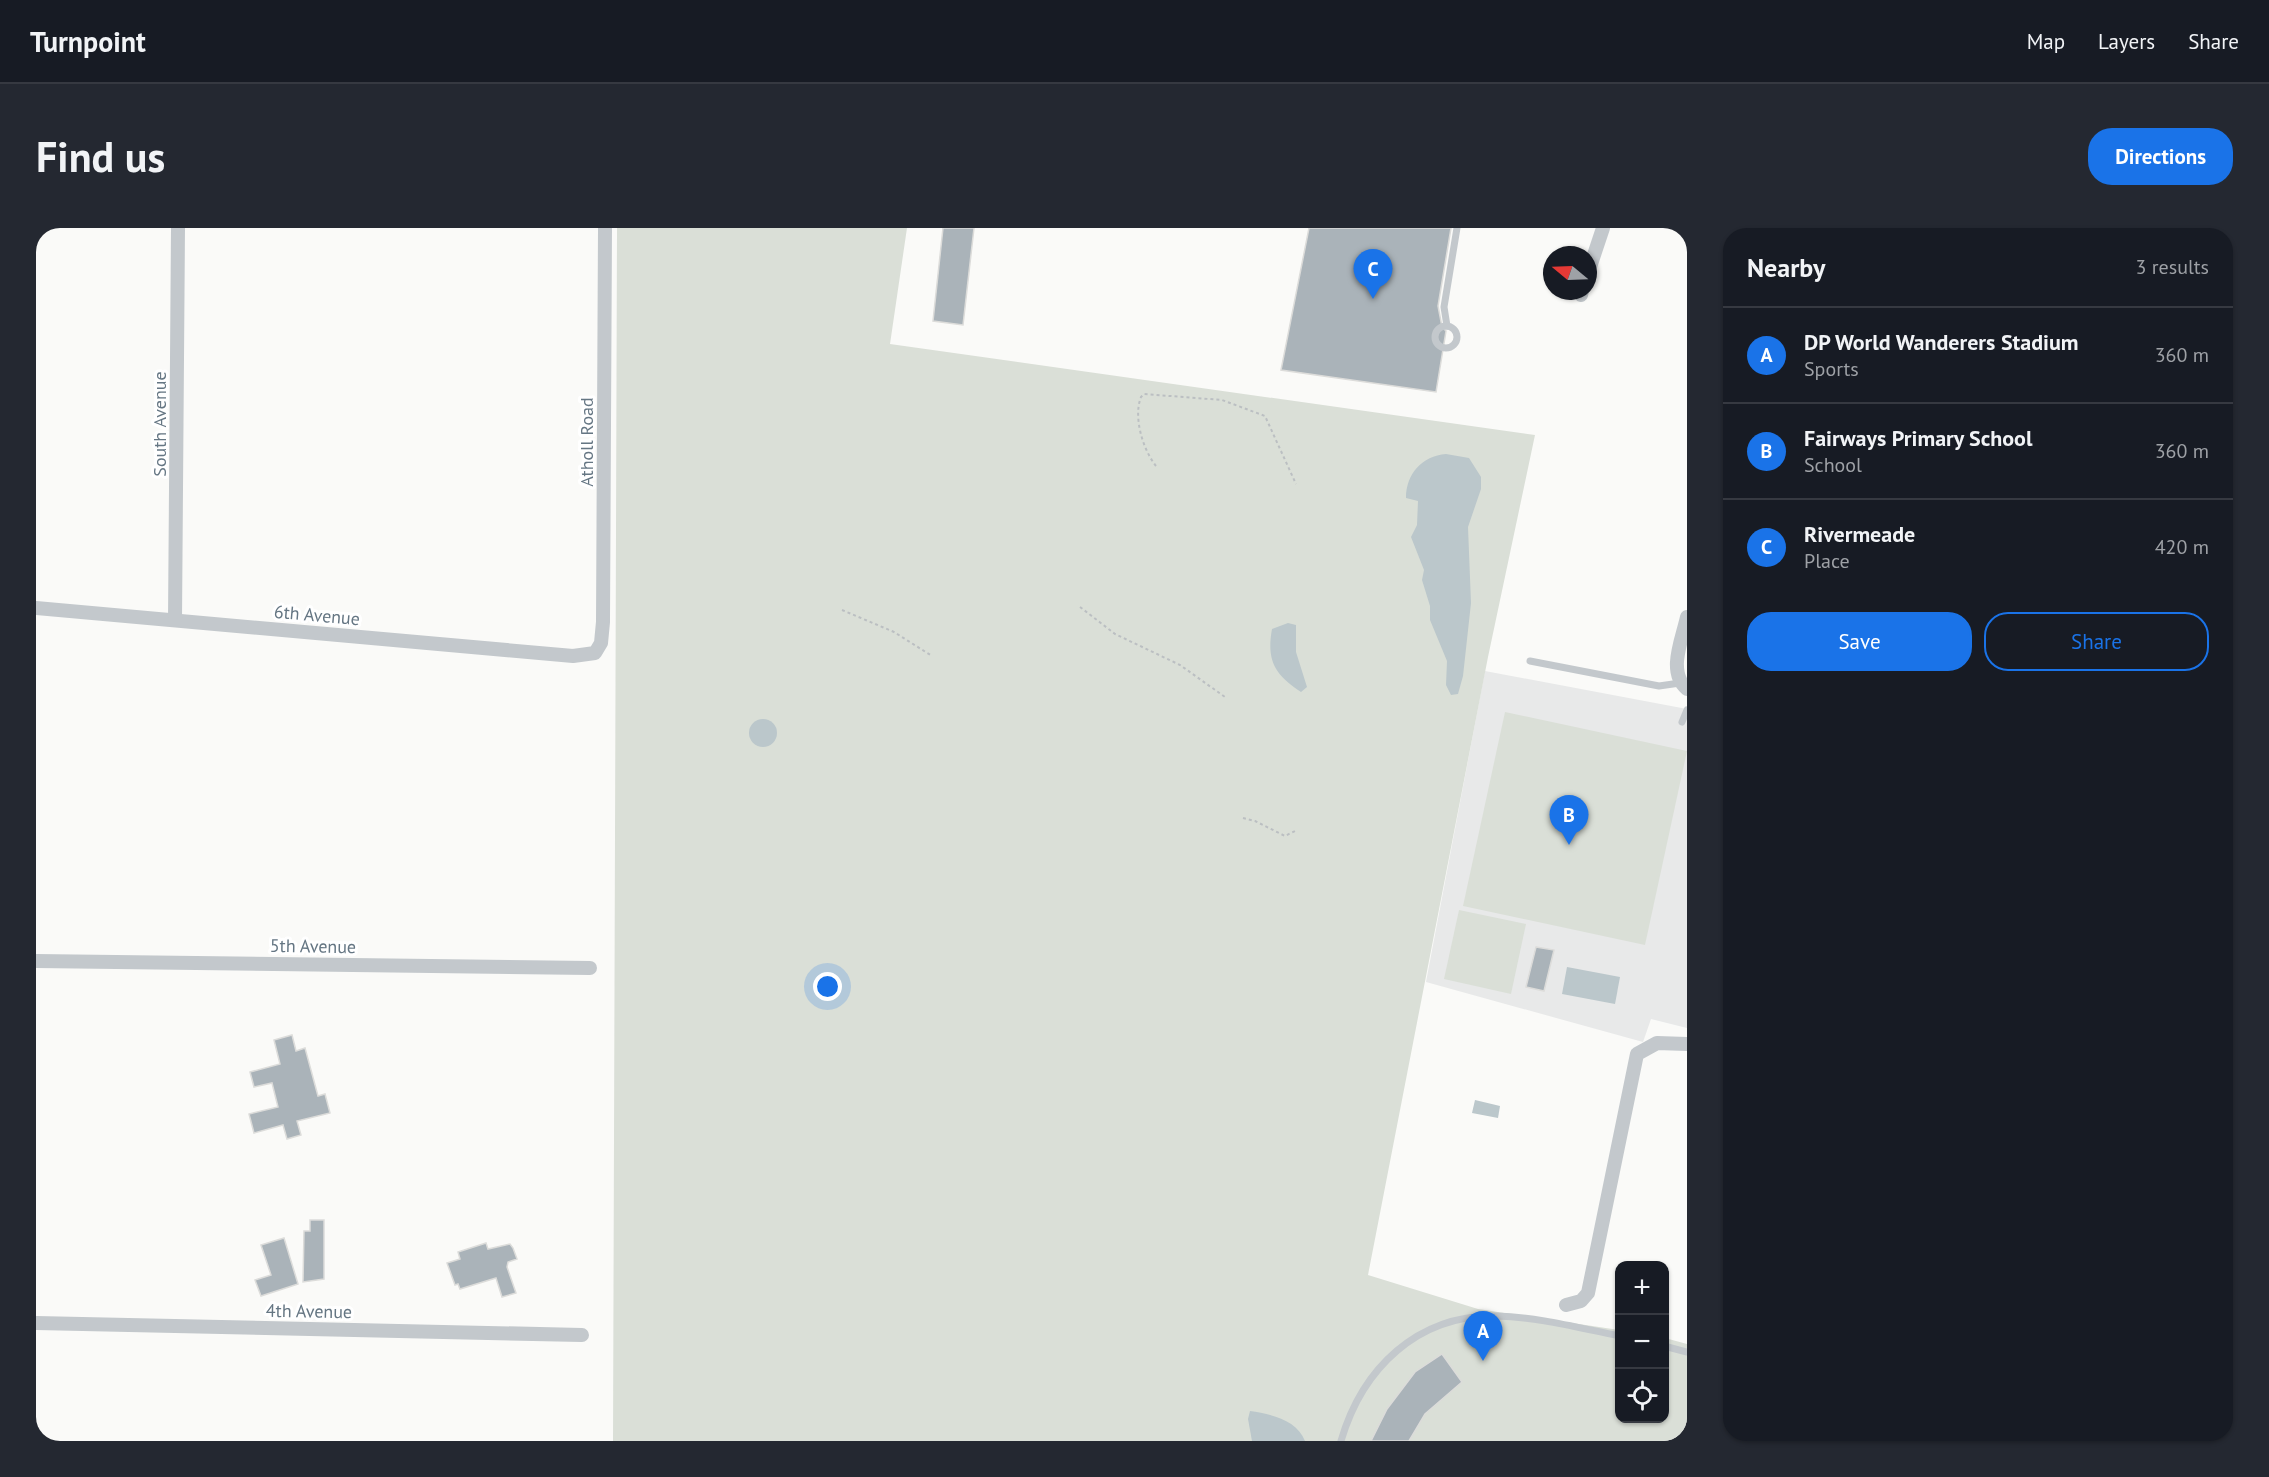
<!DOCTYPE html>
<html lang="en">
<head>
<meta charset="utf-8">
<style>
	:root { --surface:#171b24; --page:#242831; --text:#f1f3f6; --muted:#9ea1a6; --line:#363941; --accent:#1a73e8 }
	body { margin:0; font-family:"PT Sans",sans-serif; background:var(--page); color:var(--text) }
	.controls { position:absolute; right:18px; bottom:18px; display:grid; overflow:hidden; border-radius:12px; box-shadow:0 2px 4px #0004 }
	.controls button { width:54px; height:54px; display:grid; place-items:center; padding:0; border:0; border-bottom:2px solid var(--line); background:var(--surface); color:var(--text); font:30px sans-serif }
	.compass { position:absolute; left:1507px; top:18px; width:54px; height:54px; border-radius:50%; background:var(--surface); box-shadow:0 2px 4px #0004; rotate:289deg }
	.you { position:absolute; left:792px; top:759px; width:21px; height:21px; margin:-15px; border:4px solid #fff; border-radius:50%; background:#1a73e8; box-shadow:0 0 0 9px #1a73e833 }
	.badge { display:grid; place-items:center; width:39px; height:39px; border-radius:50%; background:var(--accent); color:#fff; font-size:20px; font-weight:700 }
	.pin { position:absolute; translate:-50% -50px; filter:drop-shadow(0 2px 3px #0008) }
	.pin::after { content:''; position:absolute; top:32px; width:21px; height:18px; background:inherit; clip-path:polygon(0 0,100% 0,50% 100%) }
	.list { margin:0; padding:0; list-style:none }
	h2 { display:flex; justify-content:space-between; align-items:center; height:78px; margin:0; padding:0 24px; font-size:26px }
	h2 small { font-size:20px; font-weight:400; color:var(--muted) }
	.list li { display:grid; grid-template-columns:39px 1fr auto; gap:18px; align-items:center; box-sizing:border-box; height:96px; padding:0 24px; border-top:2px solid var(--line) }
	.list b { display:block; font-size:22px; white-space:nowrap }
	.list p { margin:0; font-size:20px; white-space:nowrap; color:var(--muted) }
	.list em { font-size:20px; font-style:normal; color:var(--muted) }
	.actions { display:flex; gap:12px; padding:18px 24px }
	.actions a { flex:1; padding:14px 0; border:2px solid var(--accent); border-radius:24px; text-align:center; font-size:21px; color:var(--accent) }
	.actions .main { background:var(--accent); color:#fff }
	.icon { flex:none; width:33px; height:33px; fill:none; stroke:currentColor; stroke-width:2; stroke-linecap:round; stroke-linejoin:round }
	.map { position:relative; flex:none; width:1651px; height:1213px; overflow:hidden; border-radius:24px }
	header { display:flex; align-items:center; gap:36px; box-sizing:border-box; height:84px; padding:0 30px; background:var(--surface); border-bottom:2px solid var(--line) }
	header strong { font-size:28px }
	nav { display:flex; gap:33px; margin-inline-start:auto; font-size:21px }
	.intro { display:flex; align-items:center; justify-content:space-between; box-sizing:border-box; height:144px; padding:0 36px }
	h1 { margin:0; font-size:42px }
	.button { padding:15px 27px; border-radius:24px; background:var(--accent); color:#fff; font-size:21px; font-weight:700 }
	main { display:flex; gap:36px; padding:0 36px }
	aside { flex:1; background:var(--surface); border-radius:24px; box-shadow:0 2px 4px #0004 }
	.map>svg:first-child { display:block }
</style>
</head>
<body>
<header>
<strong>Turnpoint</strong>
<nav><a>Map</a><a>Layers</a><a>Share</a></nav>
</header>
<div class="intro"><h1>Find us</h1><a class="button">Directions</a></div>
<main>
<div class="map">
<svg width="1651" height="1213" viewBox="0 0 1651 1213">
	<rect width="100%" height="100%" fill="#fafaf8"/>
	<polygon fill="#e8e9e9" points="1449,443 1651,481 1651,800 1615,791 1607,814 1390,754"/>
	<g fill="#dadfd7">
		<polygon points="581,0 871,0 854,116 1499,207 1452,429 1332,1047 1442,1081 1583,1102 1584,1190 1628,1190 1629,1110 1651,1116 1651,1213 577,1213"/>
		<polygon points="1469,484 1651,523 1609,717 1427,678"/>
		<polygon points="1423,682 1490,696 1475,766 1408,751"/>
	</g>
	<g fill="#bbc7cb">
		<path d="M1410,226L1433,230L1445,249V261L1432,299L1435,375L1427,448L1422,466L1415,467L1410,457L1411,433L1394,392V378L1386,352L1388,342L1375,309L1381,297L1382,273L1370,270C1370,246 1386,228 1410,226Z"/>
		<path d="M1252,395L1260,397V424L1271,459L1265,464C1240,447 1230,434 1236,401Z"/>
		<circle cx="727" cy="505" r="14"/>
		<polygon points="1531,739 1584,749 1579,776 1526,766"/>
		<polygon points="1439,872 1464,878 1462,890 1436,885"/>
		<path d="M1214,1183C1235,1186 1261,1192 1269,1213H1216L1212,1191Z"/>
	</g>
	<g fill="#aab3b9" stroke="#dcdcda" stroke-width="1.5">
		<polygon points="907,0 938,0 927,97 897,93"/>
		<polygon points="1273,0 1415,0 1402,78 1406,99 1410,103 1400,164 1245,142"/>
		<polygon points="1500,719 1518,722 1508,763 1490,759"/>
		<polygon points="256,807 260,823 269,820 282,868 289,866 294,885 261,893 265,907 251,911 247,897 218,905 213,886 242,879 236,855 218,859 214,844 244,836 238,812"/>
		<polygon points="274,992 288,992 288,1051 267,1054 268,1003 274,1003"/>
		<polygon points="248,1010 262,1056 225,1068 219,1052 235,1047 225,1017"/>
		<polygon points="450,1015 452,1021 474,1016 477,1020 481,1031 472,1034 471,1039 480,1065 466,1069 460,1050 424,1061 422,1056 419,1057 411,1035 424,1031 422,1024"/>
		<polygon points="1406,1126 1426,1154 1389,1186 1373,1213 1335,1213 1351,1181 1379,1144"/>
	</g>
	<g fill="none" stroke-linecap="round" stroke-linejoin="round">
		<g stroke="#bbbfc2" stroke-width="2" stroke-dasharray="3 3" stroke-linecap="butt">
			<path d="M1120,238C1107,222 1097,189 1105,169L1108,166L1186,172L1229,188L1260,256"/>
			<polyline points="1044,379 1079,406 1144,437 1189,469"/>
			<polyline points="806,382 858,404 896,428"/>
			<polyline points="1207,590 1219,593 1249,608 1261,602"/>
		</g>
		<g stroke="#c3c8cc" stroke-width="7">
			<circle cx="1410" cy="109" r="11"/>
			<polyline points="1411,98 1408,79 1421,0"/>
			<polyline points="1494,433 1623,458 1644,455"/>
			<polyline points="1646,494 1651,482"/>
			<polyline points="1628,1118 1651,1124"/>
			<path d="M1305,1213C1326,1141 1381,1086 1461,1088C1502,1089 1543,1100 1584,1108"/>
		</g>
		<g stroke="#c3c8cc" stroke-width="14">
			<polyline points="1552,45 1567,0"/>
			<polyline points="1545,67 1546,63"/>
			<polyline points="0,380 537,428 559,425 565,415 567,394 569,0"/>
			<path d="M1651,389C1646,412 1631,444 1651,461"/>
			<polyline points="139,392 142,0"/>
			<polyline points="0,733 554,740"/>
			<polyline points="1530,1077 1545,1073 1552,1065 1601,826 1621,815 1651,816"/>
			<polyline points="0,1095 546,1107"/>
		</g>
	</g>
	<g text-anchor="middle" dominant-baseline="central" stroke-width="6" stroke-linejoin="round" paint-order="stroke">
		<g font-size="18" fill="#657683" stroke="#fff">
			<text transform="translate(123 196) rotate(-90)">South Avenue</text>
			<text transform="translate(550 214) rotate(-90)">Atholl Road</text>
			<text transform="translate(281 387) rotate(5)">6th Avenue</text>
			<text transform="translate(277 718) rotate(1)">5th Avenue</text>
			<text transform="translate(273 1083) rotate(1)">4th Avenue</text>
		</g>
	</g>
</svg>
<div class="controls">
<button>+</button>
<button>−</button>
<button><svg class="icon" aria-label="locate" viewBox="0 0 24 24"><circle cx="12" cy="12" r="6"/><path d="M12 2v4M12 18v4M2 12h4M18 12h4"/></svg></button>
</div>
<svg class="compass" viewBox="-18 -18 36 36"><path d="M0-13l5 13h-10z" fill="#e53935"/><path d="M0 13l5-13h-10z" fill="#9ea1a6"/></svg>
<div class="you"></div>
<div class="pin badge" style="left:1447px;top:1133px">A</div>
<div class="pin badge" style="left:1533px;top:617px">B</div>
<div class="pin badge" style="left:1337px;top:71px">C</div>
</div>
<aside>
<h2>Nearby<small>3 results</small></h2>
<ul class="list">
<li><span class="badge">A</span><div><b>DP World Wanderers Stadium</b><p>Sports</p></div><em>360 m</em></li>
<li><span class="badge">B</span><div><b>Fairways Primary School</b><p>School</p></div><em>360 m</em></li>
<li><span class="badge">C</span><div><b>Rivermeade</b><p>Place</p></div><em>420 m</em></li>
</ul>
<div class="actions"><a class="main">Save</a><a>Share</a></div>
</aside>
</main>
</body>
</html>
